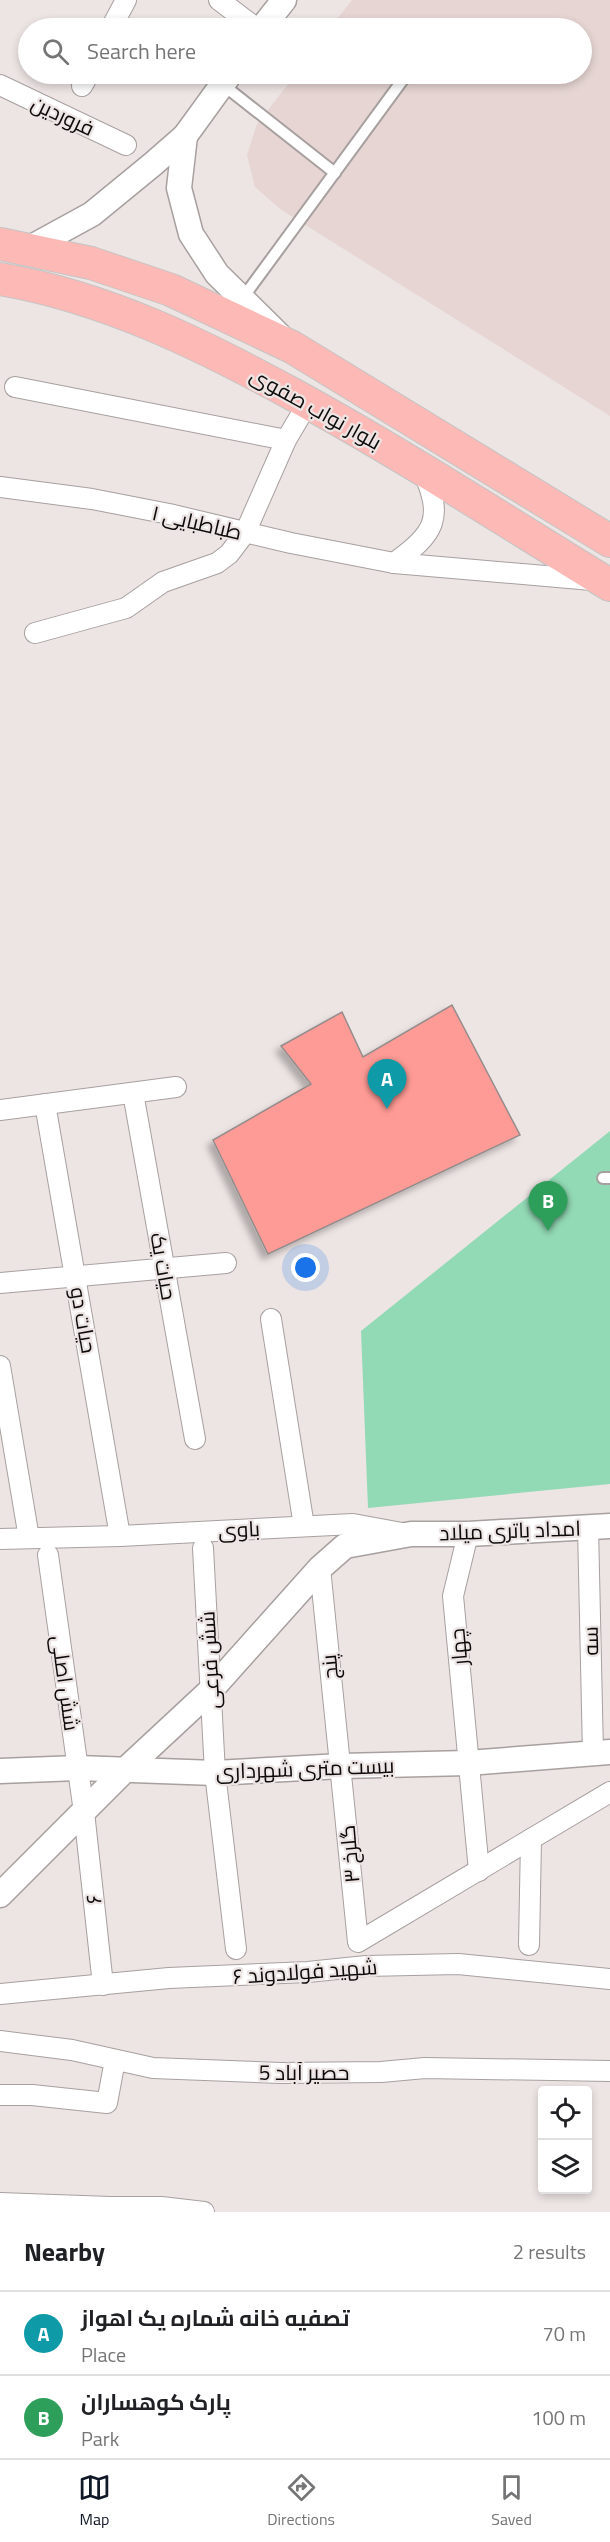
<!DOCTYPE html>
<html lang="en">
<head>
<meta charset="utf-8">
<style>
	:root { --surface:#fff; --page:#f2f2f2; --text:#202124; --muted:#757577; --line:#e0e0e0; --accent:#111827 }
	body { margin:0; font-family:"Titillium Web",Cairo,sans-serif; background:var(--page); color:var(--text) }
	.controls { position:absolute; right:18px; bottom:18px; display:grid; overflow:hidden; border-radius:6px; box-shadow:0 3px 9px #0003 }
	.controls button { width:54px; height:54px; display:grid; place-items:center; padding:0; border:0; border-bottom:2px solid var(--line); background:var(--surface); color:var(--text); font:30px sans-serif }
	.you { position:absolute; left:306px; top:1268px; width:21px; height:21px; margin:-15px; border:4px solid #fff; border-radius:50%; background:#1a73e8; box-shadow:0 0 0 9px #1a73e833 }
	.badge { display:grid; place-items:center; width:39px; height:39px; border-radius:50%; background:var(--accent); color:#fff; font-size:20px; font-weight:700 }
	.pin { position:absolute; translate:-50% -50px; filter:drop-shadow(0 2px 3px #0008) }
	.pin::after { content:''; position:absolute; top:32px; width:21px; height:18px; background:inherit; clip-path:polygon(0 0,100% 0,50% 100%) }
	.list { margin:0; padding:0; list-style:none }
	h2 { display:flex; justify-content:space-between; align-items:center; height:78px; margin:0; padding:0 24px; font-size:26px }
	h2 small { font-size:20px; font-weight:400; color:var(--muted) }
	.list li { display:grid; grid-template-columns:39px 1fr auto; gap:18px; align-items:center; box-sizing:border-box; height:84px; padding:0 24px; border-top:2px solid var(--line) }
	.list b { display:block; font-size:22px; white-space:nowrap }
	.list p { margin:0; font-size:20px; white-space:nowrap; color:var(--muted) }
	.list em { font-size:20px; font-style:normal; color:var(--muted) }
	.icon { flex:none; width:33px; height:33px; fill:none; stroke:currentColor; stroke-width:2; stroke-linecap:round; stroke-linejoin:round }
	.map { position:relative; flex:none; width:610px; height:2212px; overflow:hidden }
	.search { position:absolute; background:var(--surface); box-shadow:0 3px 9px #0003; left:18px; right:18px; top:18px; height:66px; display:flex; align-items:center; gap:15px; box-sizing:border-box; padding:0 21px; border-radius:33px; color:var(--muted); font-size:22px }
	.sheet { height:246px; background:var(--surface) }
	nav { display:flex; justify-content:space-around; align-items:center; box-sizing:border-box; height:84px; border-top:2px solid var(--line); background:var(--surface); font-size:16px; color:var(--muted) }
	nav a { display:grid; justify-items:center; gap:3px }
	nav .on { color:var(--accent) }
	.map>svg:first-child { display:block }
</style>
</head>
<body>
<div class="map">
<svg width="610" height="2212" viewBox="0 0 610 2212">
	<defs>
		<filter id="shadow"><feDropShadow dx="-5.5" dy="5.5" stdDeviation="3" flood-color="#0004"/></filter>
	</defs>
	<rect width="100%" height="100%" fill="#ede5e4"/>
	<polygon fill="#e6d5d3" points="352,0 610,0 610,416 280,209 255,187 247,155 257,124 296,74 582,74 582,28 330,28"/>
	<polygon fill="#92d9b5" points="610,1131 610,1484 368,1508 361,1331"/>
	<polygon fill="#ff9b96" stroke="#948c8c" stroke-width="1.5" filter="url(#shadow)" points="452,1005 520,1135 268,1254 213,1140 311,1084 281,1046 342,1012 363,1057"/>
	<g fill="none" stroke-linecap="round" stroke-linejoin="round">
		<g stroke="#a7a09f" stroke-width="14">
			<g id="service">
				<polyline points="222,84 335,173"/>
				<polyline points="242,299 407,74"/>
				<polyline points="603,1178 610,1178"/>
			</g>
		</g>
		<g stroke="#a7a09f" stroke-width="22">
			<g id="minor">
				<polyline points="219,0 256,28"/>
				<polyline points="111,28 126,0"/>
				<polyline points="0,85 126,145"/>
				<polyline points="82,86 89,74"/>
				<polyline points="15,387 286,440 308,403"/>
				<polyline points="0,487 92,499 169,514 291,543 394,563 592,580"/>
				<path d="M394,563C435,533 444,519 423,471"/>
				<polyline points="35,633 126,608 163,582 217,563 229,554 245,533 286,440"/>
				<polyline points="133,1093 195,1439"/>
				<polyline points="45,1104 120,1536"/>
				<polyline points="0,1110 176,1087"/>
				<polyline points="0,1283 226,1263"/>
				<polyline points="271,1319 304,1526"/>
				<polyline points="0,1366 29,1538"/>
				<polyline points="588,1527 593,1754"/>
				<polyline points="468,1534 453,1596 479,1871"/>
				<polyline points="0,1539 120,1536 353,1524 402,1533"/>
				<polyline points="203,1548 215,1773 236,1949"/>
				<polyline points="48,1555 84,1812 103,1985"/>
				<polyline points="320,1568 358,1942 610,1792"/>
				<polyline points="529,1945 531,1839"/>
				<polyline points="0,1994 169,1978 308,1972 366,1966 458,1964 610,1979"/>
				<polyline points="0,2041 72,2050 153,2068 281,2073 381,2072 425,2068 610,2071"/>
				<polyline points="0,2095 32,2095 107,2103 115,2060"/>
				<polyline points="0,2203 110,2207 161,2207 204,2212"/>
			</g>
		</g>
		<g stroke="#a7a09f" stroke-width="27">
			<g id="tertiary">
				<polyline points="262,28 284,0"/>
				<polyline points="185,136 179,188 191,234 217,274 279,335"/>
				<polyline points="28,249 92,214 153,164 185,136 230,74"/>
				<polyline points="0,1771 78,1768 215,1773 341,1766 468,1763 610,1752"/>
				<polyline points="0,1895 125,1770 210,1691 320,1568 345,1546 411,1534 468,1534 610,1526"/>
			</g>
		</g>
		<g stroke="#c5c4c4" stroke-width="34">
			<g id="primary">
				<polyline points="0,244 91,263 171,290 292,347 610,541"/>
				<path d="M0,279C105,297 201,344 294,395C402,454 505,521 610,585"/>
			</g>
		</g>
		<use href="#service" stroke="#fff" stroke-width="10"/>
		<use href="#minor" stroke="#fff" stroke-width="20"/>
		<use href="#tertiary" stroke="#fff" stroke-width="24"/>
		<use href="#primary" stroke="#fcb9b6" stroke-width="32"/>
	</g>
	<g text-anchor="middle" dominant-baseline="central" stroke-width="4.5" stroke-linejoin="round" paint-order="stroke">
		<g font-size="21" fill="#0d0a0a" stroke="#ede5e4">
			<text transform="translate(63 115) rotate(25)">فروردین</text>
			<text transform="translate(316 408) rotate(29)">بلوار نواب صفوی</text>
			<text transform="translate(197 522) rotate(13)">طباطبایی ۱</text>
			<text transform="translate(164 1266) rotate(80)">حیات یک</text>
			<text transform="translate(84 1320) rotate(80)">حیات دو</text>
			<text transform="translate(239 1529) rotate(-3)">باوی</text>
			<text transform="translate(510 1530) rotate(-2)">امداد باتری میلاد</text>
			<text transform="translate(590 1641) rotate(-91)">سه</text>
			<text transform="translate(458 1647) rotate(-95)">چهار</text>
			<text transform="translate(209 1660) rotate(-93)">شش فرعی</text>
			<text transform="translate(329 1667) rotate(-95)">پنج</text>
			<text transform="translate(66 1683) rotate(82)">شش اصلی</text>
			<text transform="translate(305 1768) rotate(-2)">بیست متری شهرداری</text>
			<text transform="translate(349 1854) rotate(-95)">گلرخ ۳</text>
			<text transform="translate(93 1899) rotate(-96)">۶</text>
			<text transform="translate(305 1971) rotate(-4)">شهید فولادوند ۶</text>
			<text x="304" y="2072">حصیر آباد 5</text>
		</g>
	</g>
</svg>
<div class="controls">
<button><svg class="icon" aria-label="locate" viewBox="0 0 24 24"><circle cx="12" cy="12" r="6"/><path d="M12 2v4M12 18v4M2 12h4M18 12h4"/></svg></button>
<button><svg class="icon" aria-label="layers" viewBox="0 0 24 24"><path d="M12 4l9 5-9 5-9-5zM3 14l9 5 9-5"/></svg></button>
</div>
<div class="you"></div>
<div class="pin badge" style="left:387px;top:1109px;background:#0f9aa8">A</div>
<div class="pin badge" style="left:548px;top:1231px;background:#2e9e5b">B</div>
<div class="search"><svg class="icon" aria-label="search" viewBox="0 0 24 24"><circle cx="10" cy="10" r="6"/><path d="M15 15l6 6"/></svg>Search here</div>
</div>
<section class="sheet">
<h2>Nearby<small>2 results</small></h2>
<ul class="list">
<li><span class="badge" style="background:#0f9aa8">A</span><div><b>تصفیه خانه شماره یک اهواز</b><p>Place</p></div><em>70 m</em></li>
<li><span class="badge" style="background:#2e9e5b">B</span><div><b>پارک کوهساران</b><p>Park</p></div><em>100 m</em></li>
</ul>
</section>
<nav>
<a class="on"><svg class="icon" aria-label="map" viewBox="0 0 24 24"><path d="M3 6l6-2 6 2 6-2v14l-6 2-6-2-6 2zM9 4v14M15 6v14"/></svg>Map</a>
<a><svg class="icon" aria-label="directions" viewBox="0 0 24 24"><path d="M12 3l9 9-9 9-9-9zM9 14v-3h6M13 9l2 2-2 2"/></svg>Directions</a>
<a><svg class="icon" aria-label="saved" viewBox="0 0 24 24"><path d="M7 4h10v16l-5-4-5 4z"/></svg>Saved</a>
</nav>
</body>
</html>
